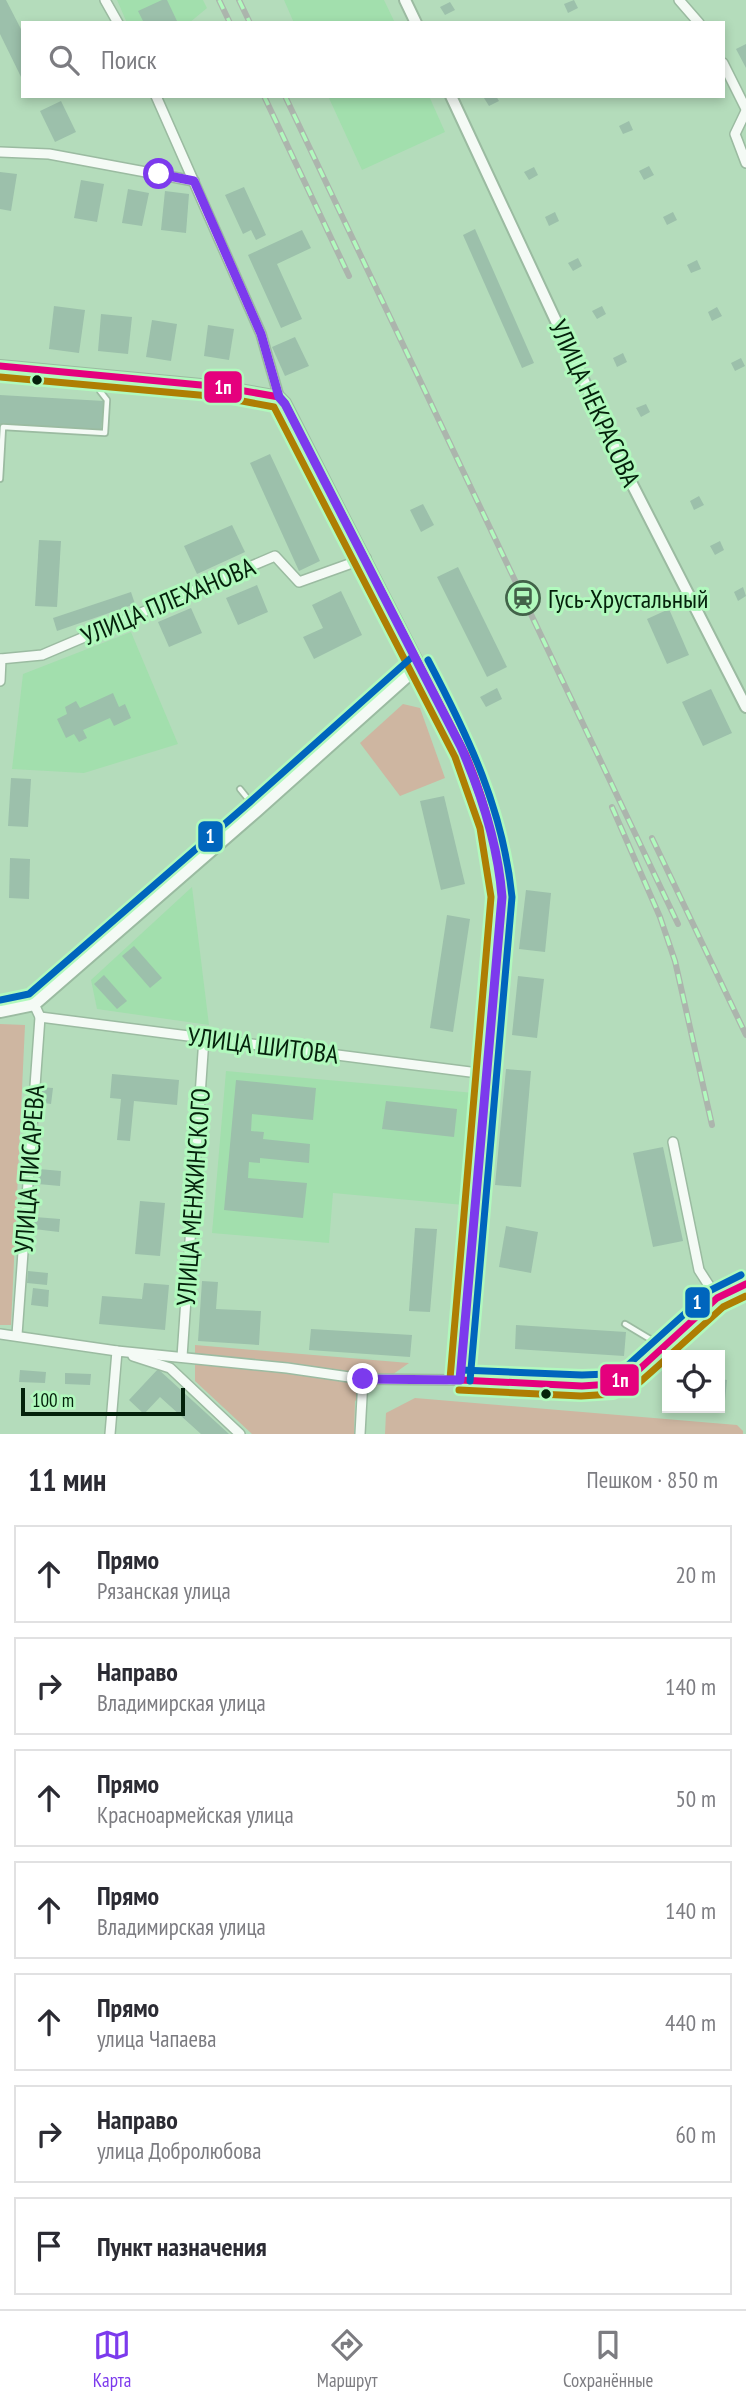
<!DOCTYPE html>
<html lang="ru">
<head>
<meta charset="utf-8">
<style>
	:root { --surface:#fff; --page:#f2f2f3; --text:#2b2b33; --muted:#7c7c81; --line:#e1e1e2; --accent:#7c3aed }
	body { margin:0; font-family:"PT Sans Narrow",sans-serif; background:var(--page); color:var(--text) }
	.controls { position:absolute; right:21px; bottom:21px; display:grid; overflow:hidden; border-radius:0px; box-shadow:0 4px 10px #0003 }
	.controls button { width:63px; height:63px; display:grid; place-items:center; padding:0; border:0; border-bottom:2px solid var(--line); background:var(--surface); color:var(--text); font:35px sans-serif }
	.scale { position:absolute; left:21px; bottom:18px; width:164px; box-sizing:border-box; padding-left:7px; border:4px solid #04210b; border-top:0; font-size:19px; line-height:24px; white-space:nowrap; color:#04210b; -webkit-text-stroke:5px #b1f9bd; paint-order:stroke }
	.stop { position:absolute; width:21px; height:21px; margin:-16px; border:5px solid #7c3aed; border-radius:50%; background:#fff }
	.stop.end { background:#7c3aed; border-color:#fff; box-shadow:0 2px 7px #0008 }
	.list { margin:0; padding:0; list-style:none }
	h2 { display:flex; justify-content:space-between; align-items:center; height:91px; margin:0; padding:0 28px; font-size:30px }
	h2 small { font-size:23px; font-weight:400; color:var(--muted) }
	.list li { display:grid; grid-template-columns:46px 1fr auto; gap:21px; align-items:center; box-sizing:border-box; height:98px; margin:0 14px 14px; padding:0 14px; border:2px solid var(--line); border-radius:0px }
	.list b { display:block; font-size:26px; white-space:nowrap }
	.list p { margin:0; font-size:23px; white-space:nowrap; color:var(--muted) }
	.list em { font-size:23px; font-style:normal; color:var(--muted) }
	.icon { flex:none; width:38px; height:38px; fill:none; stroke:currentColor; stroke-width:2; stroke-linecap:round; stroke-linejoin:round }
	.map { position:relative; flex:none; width:746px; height:1434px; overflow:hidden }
	.search { position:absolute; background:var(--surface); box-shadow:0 4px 10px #0003; left:21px; right:21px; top:21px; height:77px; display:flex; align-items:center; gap:18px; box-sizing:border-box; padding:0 24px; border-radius:0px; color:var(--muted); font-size:26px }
	.sheet { height:875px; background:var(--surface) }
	nav { display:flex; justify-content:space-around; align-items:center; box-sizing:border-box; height:98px; border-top:2px solid var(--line); background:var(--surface); font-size:19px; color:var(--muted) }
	nav a { display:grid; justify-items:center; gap:4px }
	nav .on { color:var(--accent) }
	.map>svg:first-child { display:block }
</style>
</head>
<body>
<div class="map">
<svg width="746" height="1434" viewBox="0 0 746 1434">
	<rect width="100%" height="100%" fill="#b4dcbb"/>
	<g fill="#a2dfad">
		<polygon points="117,0 203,0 207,8 189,23 127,23"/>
		<polygon points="284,0 384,0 395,23 294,23"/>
		<polygon points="328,96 429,96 445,132 362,170"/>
		<polygon points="131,632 178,744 84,773 12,769 23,674"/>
		<polygon points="192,887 209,1025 97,1009 91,980"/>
		<polygon points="226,1071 475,1093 464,1205 333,1193 329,1243 212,1233"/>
	</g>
	<g fill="#ceb6a1">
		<polygon points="403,704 420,708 445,778 400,796 360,743"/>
		<polygon points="0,1024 25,1025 11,1325 0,1325"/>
		<polygon points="195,1345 409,1363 355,1401 354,1434 252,1434 195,1381"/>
		<polygon points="415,1398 737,1425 743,1431 743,1434 385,1434 386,1413"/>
	</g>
	<g fill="#9cc0ab">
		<polygon points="0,0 6,0 23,33 23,81 0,34"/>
		<polygon points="162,0 167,0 177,21 172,23 144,23 138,11"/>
		<polygon points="574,0 578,8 568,13 564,4"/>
		<polygon points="450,2 455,10 445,15 440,7"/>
		<polygon points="746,44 746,68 736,49"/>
		<polygon points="487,96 496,96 499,101 489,106 484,98"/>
		<polygon points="61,101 76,132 55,142 40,111"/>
		<polygon points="629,121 633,130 623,134 619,126"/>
		<polygon points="649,166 654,175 644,180 639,171"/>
		<polygon points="534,167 538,175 529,180 524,172"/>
		<polygon points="0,172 17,174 11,211 0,209"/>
		<polygon points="81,180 104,184 97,222 74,218"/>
		<polygon points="244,187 266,235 256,240 251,230 243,234 225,195"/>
		<polygon points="128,189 149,193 142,226 122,223"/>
		<polygon points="165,191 189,194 186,233 161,230"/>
		<polygon points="555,212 559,221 549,226 545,217"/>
		<polygon points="673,212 677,220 667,225 663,217"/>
		<polygon points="475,229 534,363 522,368 463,235"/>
		<polygon points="302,230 311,248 277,264 302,319 281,328 248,255"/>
		<polygon points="578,258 582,266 573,271 568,263"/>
		<polygon points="697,260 701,269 691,273 687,265"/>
		<polygon points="54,306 85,310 79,353 49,349"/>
		<polygon points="602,306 606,314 597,319 592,311"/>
		<polygon points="717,307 722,316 712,321 708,312"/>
		<polygon points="101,314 132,317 128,354 98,351"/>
		<polygon points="152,320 177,324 171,361 146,357"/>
		<polygon points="208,325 234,329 229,360 204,356"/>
		<polygon points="295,337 309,366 285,376 272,347"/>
		<polygon points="623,353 627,362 617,367 613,358"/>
		<polygon points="741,358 745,366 735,371 731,363"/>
		<polygon points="0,395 104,401 101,432 0,426"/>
		<polygon points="646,404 650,412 641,417 636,408"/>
		<polygon points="270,454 320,561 299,571 250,463"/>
		<polygon points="699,496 704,505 694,510 690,501"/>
		<polygon points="423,504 434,525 421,532 410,510"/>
		<polygon points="232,525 245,552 197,574 184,546"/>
		<polygon points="39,540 61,541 57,607 35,606"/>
		<polygon points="720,541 724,550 715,555 710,546"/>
		<polygon points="458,567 507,667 487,677 437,577"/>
		<polygon points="257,585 268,612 238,625 226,598"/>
		<polygon points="743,587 746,596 738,601 734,592"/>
		<polygon points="341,591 362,635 314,659 303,637 323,628 312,605"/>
		<polygon points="131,592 135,604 57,631 53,618"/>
		<polygon points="191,608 202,633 169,647 158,622"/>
		<polygon points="669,609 689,655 667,664 647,619"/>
		<polygon points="497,688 502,699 486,707 480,697"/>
		<polygon points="711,689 732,733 703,746 682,702"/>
		<polygon points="113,693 119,707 125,704 131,718 114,726 110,718 83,730 87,738 79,742 74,734 66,738 57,719 67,714 65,707 76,701 80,708"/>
		<polygon points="11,778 31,779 28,827 8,826"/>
		<polygon points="444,796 465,884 441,890 420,801"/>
		<polygon points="10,858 30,859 29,899 9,898"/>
		<polygon points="526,890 551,893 545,952 519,949"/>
		<polygon points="447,915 470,919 453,1032 430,1028"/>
		<polygon points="134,946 162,978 150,988 122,956"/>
		<polygon points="104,975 127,1001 117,1009 94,984"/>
		<polygon points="518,976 544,979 537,1038 512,1035"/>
		<polygon points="506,1069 531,1071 521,1187 495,1185"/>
		<polygon points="112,1074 179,1080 177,1105 134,1101 130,1141 117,1140 121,1099 110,1098"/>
		<polygon points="236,1080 316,1088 313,1120 252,1114 251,1131 264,1132 263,1139 310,1144 309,1163 260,1158 260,1163 249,1162 248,1178 307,1183 303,1218 224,1210"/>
		<polygon points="39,1087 53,1088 51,1104 37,1102"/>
		<polygon points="386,1101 457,1109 454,1137 382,1129"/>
		<polygon points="663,1147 683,1241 653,1247 633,1153"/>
		<polygon points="39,1169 61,1171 60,1186 38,1184"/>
		<polygon points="140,1201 165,1203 160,1256 135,1254"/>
		<polygon points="35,1217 60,1219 59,1232 34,1229"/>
		<polygon points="506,1226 538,1232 531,1273 499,1267"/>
		<polygon points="415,1228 437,1229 430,1312 409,1311"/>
		<polygon points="28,1271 48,1273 47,1285 27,1283"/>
		<polygon points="202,1281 218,1282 216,1309 261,1311 259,1345 198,1341"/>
		<polygon points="144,1283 169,1285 165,1330 99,1324 102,1296 142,1299"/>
		<polygon points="33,1288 49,1290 48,1307 31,1305"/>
		<polygon points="516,1325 626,1332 624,1356 515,1349"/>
		<polygon points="311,1329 412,1335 410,1357 309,1350"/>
		<polygon points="158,1369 229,1434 201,1434 160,1397 144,1414 129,1400"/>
		<polygon points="20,1370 46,1372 45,1383 19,1382"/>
		<polygon points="65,1373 91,1374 90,1385 65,1384"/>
		<polygon points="720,1379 727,1380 725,1401 720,1401"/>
	</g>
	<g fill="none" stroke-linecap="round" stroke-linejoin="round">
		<g stroke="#9bbba1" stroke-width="8">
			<g id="service">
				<polyline points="0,479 3,427 105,433 107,400 100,391 101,378"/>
				<polyline points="240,789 257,810"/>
				<polyline points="625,1324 660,1345"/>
			</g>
		</g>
		<g stroke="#9bbba1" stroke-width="12">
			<g id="minor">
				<polyline points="105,0 118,23"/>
				<polyline points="679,0 699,23"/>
				<polyline points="723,63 746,109"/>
				<polyline points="156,96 261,334 279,397"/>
				<polyline points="746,111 735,134 746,163"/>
				<polyline points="0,152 49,154 194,181"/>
				<polyline points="0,659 42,655 275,556 299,582 366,558"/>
				<polyline points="0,681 1,659"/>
				<polyline points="40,1017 486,1074"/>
				<polyline points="673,1142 699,1270 717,1298"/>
				<polyline points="0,1334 117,1351 287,1368 363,1379 460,1380"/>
				<polyline points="17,1335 40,1017 34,1004"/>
				<polyline points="133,1356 170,1368 240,1434"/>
				<polyline points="182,1357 204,1038"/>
				<polyline points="110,1434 117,1351 120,1352"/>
				<polyline points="360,1434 363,1379"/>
			</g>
		</g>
		<g stroke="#9bbba1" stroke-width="14">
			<g id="tertiary">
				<polyline points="405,0 416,23"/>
				<polyline points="451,96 632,484 746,707"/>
				<polyline points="0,366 222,387 279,397 285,403 419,665"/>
			</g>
		</g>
		<g stroke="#9bbba1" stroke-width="16">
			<path id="secondary" d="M0,1011L34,1004L257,810L419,665C459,741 495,809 502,897L460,1380L582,1386L611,1384L634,1374L717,1298L746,1284"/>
		</g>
		<use href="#service" stroke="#f4faf5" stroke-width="4.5"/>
		<use href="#minor" stroke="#f4faf5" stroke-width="9"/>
		<use href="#tertiary" stroke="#f4faf5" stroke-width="10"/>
		<use href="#secondary" stroke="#f4faf5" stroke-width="12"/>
		<g stroke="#acb5ad" stroke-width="6">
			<g id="rail">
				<polyline points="219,0 230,23"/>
				<polyline points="239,0 250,23"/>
				<polyline points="264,96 349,276"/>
				<polyline points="285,96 678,924"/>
				<polyline points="612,807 660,917 675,961 712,1125"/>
				<polyline points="652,838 746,1035"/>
			</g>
		</g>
		<use href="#rail" stroke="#b1f9bd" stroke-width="3.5" stroke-dasharray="10" stroke-linecap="butt"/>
		<g stroke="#b1f9bd" stroke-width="12">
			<g id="bus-1">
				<path d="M0,366L222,387L279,397L285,403L465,753C485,799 497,847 502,897L460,1380"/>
				<polyline points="460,1380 582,1386 611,1384 634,1374 717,1298 746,1284"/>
			</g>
		</g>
		<g stroke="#b1f9bd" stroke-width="12">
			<g id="bus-2">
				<polyline points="0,377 221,397 274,407 455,757 480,828 491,897 450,1379"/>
				<polyline points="670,1355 723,1307 746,1296"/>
				<polyline points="459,1390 581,1396 613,1394 640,1382 667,1358"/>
			</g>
		</g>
		<g stroke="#b1f9bd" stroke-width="12">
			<g id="bus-3">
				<path d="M428,660C469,738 503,809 512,897L470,1381"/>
				<polyline points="0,1000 29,994 250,802 412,657"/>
				<polyline points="461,1370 582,1375 608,1374 628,1365 711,1290 741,1275"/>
			</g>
		</g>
		<use href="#bus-1" stroke="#e5007d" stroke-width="7"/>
		<use href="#bus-2" stroke="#ae7e03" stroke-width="7"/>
		<use href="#bus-3" stroke="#0065bd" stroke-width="7"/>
	</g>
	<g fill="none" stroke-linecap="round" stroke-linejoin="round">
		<path stroke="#7c3aed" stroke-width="9" d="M159,174L194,181L261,334L279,397L285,404L461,747C482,795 498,845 502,897L460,1380L363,1379"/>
	</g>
	<defs>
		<g id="station-ring" transform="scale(1.75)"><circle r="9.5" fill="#b1f9bd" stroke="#426249" stroke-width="1.5"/><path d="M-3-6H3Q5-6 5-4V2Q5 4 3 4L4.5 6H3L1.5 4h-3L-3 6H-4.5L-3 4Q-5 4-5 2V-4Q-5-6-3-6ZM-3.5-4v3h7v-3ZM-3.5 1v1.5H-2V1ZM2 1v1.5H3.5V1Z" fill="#426249"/></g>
	</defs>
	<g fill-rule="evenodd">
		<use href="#station-ring" x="523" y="598"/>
	</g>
	<g fill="#04210b" stroke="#b1f9bd" stroke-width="2.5">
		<circle cx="37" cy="380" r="6"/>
		<circle cx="546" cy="1394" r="6"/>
	</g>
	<g text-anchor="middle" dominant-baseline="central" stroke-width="6" stroke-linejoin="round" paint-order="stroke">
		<g font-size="26" fill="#04210b" stroke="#b1f9bd">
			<text transform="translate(595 403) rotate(65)">УЛИЦА НЕКРАСОВА</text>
			<text transform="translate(168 601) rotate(-23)">УЛИЦА ПЛЕХАНОВА</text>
			<text transform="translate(263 1045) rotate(7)">УЛИЦА ШИТОВА</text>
			<text transform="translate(29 1169) rotate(-86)">УЛИЦА ПИСАРЕВА</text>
			<text transform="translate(193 1197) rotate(-86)">УЛИЦА МЕНЖИНСКОГО</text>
		</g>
		<g font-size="26" fill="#04210b" stroke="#b1f9bd" text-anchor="start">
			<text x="548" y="598">Гусь-Хрустальный</text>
		</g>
	</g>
	<g stroke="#b1f9bd" stroke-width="2.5">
		<rect x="203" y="370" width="40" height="34" rx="7" fill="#e5007d"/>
		<rect x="197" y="820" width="27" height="33" rx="7" fill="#0065bd"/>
		<rect x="684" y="1286" width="27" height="33" rx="7" fill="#0065bd"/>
		<rect x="599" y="1363" width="41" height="34" rx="7" fill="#e5007d"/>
	</g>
	<g font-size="19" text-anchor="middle" font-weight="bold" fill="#fff">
		<text x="223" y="394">1п</text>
		<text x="210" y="843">1</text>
		<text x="697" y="1309">1</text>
		<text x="620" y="1387">1п</text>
	</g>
</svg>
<div class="controls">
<button><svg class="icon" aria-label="locate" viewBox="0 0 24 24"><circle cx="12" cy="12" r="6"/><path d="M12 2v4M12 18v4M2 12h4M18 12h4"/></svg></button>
</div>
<div class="scale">100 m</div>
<div class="stop" style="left:159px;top:174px"></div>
<div class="stop end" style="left:363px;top:1379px"></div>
<div class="search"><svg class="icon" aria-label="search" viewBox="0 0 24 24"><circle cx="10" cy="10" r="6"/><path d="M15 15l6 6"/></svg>Поиск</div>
</div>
<section class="sheet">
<h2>11 мин<small>Пешком · 850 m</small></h2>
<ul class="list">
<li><svg class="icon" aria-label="ahead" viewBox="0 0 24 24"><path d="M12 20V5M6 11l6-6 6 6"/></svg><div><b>Прямо</b><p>Рязанская улица</p></div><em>20 m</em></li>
<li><svg class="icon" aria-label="right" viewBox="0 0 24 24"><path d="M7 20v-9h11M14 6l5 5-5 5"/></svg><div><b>Направо</b><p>Владимирская улица</p></div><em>140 m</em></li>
<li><svg class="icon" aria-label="ahead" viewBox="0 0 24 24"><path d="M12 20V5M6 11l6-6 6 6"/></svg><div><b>Прямо</b><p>Красноармейская улица</p></div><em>50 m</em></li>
<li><svg class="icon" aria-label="ahead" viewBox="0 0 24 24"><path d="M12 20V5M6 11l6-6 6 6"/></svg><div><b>Прямо</b><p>Владимирская улица</p></div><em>140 m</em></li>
<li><svg class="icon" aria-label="ahead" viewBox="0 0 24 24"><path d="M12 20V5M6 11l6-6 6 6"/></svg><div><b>Прямо</b><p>улица Чапаева</p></div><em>440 m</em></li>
<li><svg class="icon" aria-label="right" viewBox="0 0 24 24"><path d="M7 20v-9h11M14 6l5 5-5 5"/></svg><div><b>Направо</b><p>улица Добролюбова</p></div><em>60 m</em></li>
<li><svg class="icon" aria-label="arrive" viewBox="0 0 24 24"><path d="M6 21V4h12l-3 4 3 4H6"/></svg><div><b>Пункт назначения</b></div></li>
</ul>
</section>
<nav>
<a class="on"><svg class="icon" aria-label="map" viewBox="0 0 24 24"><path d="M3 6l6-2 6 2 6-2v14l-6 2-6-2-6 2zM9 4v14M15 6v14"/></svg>Карта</a>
<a><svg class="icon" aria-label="directions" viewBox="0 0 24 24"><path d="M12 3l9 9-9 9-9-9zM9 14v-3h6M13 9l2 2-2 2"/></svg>Маршрут</a>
<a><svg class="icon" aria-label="saved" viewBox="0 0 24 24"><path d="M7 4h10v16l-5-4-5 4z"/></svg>Сохранённые</a>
</nav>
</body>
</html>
